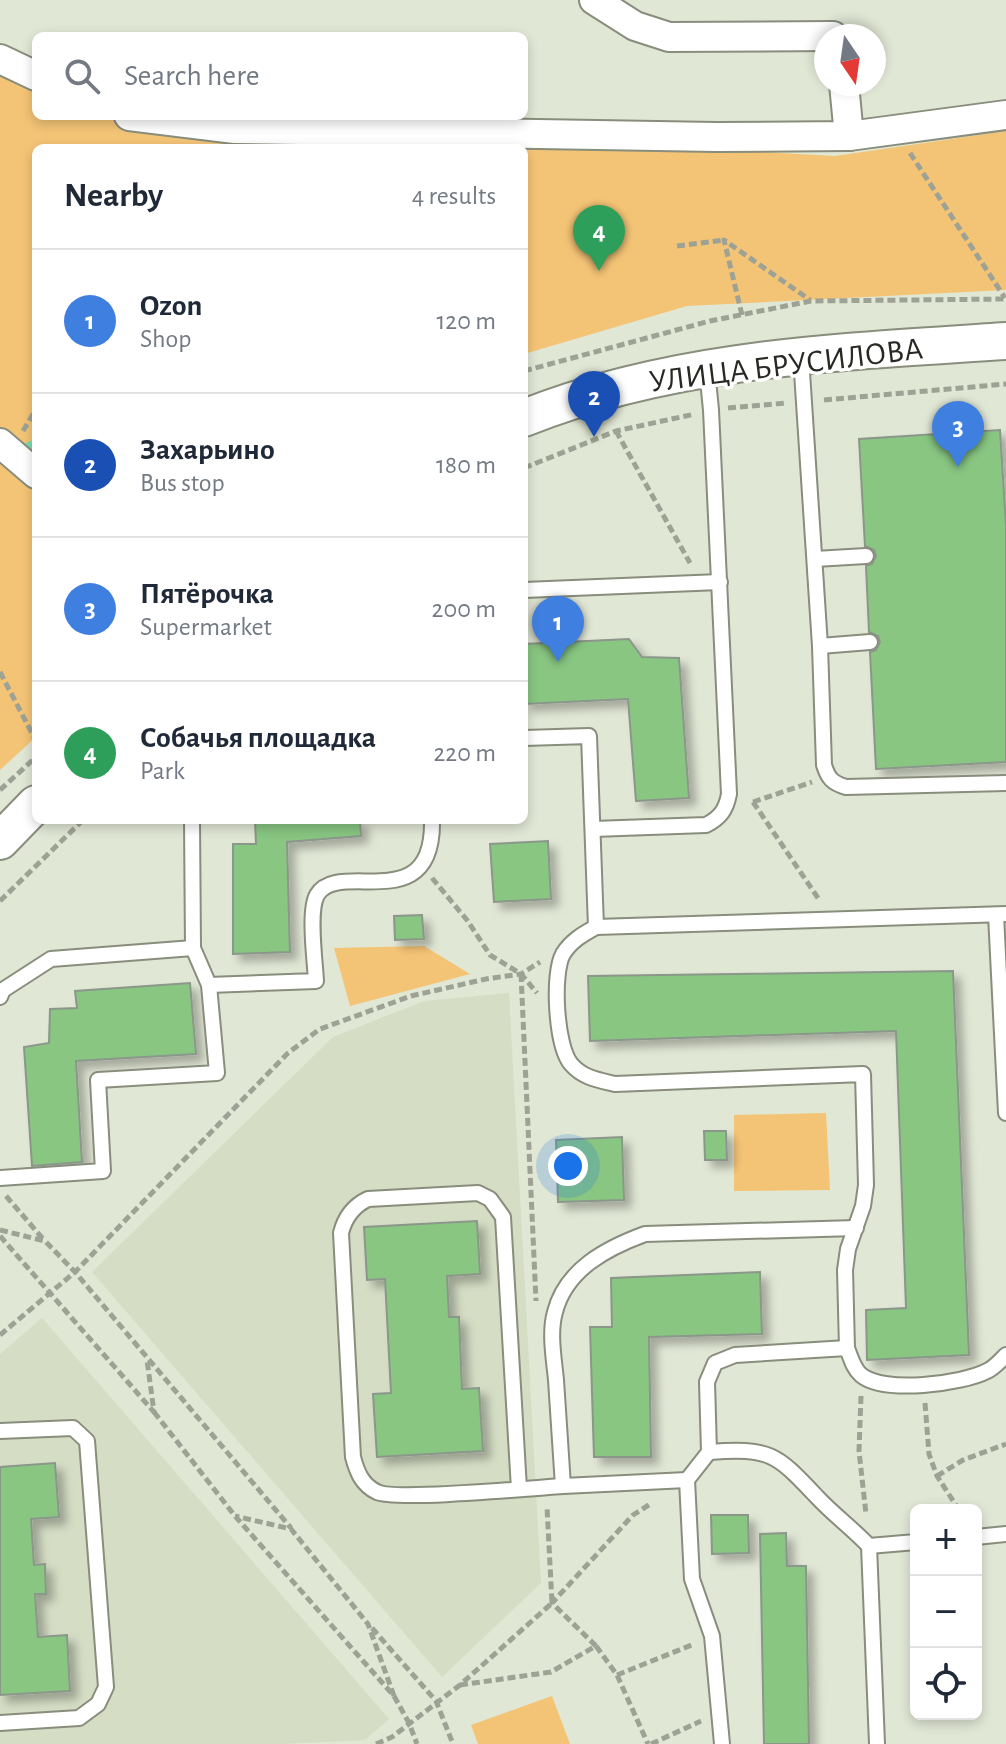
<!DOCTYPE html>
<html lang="en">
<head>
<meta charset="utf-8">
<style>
	:root { --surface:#fff; --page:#f6f6f7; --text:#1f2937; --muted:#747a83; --line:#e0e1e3; --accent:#d93025 }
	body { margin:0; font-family:"Alegreya Sans",sans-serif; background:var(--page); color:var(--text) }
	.controls { position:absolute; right:24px; bottom:24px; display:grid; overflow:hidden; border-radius:12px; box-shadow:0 4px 12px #0003 }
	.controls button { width:72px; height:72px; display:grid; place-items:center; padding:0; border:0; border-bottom:2px solid var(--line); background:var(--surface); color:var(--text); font:40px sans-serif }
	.compass { position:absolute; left:814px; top:24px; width:72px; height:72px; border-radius:50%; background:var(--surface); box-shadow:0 4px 12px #0003; rotate:167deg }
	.you { position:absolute; left:568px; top:1166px; width:28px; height:28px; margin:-20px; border:6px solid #fff; border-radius:50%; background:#1a73e8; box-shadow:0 0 0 12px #1a73e833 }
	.badge { display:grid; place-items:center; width:52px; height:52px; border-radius:50%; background:var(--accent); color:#fff; font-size:26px; font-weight:700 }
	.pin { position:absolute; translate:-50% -66px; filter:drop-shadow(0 2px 4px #0008) }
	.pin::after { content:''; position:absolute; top:42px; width:28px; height:24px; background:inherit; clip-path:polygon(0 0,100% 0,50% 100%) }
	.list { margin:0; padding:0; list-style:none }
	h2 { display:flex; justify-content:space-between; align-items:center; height:104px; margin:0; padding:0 32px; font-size:34px }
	h2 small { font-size:26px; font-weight:400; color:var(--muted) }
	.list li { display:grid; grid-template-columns:52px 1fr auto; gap:24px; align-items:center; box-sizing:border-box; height:144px; padding:0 32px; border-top:2px solid var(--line) }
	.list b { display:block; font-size:30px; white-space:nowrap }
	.list p { margin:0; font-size:26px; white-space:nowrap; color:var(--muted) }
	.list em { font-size:26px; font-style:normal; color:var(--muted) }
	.icon { flex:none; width:44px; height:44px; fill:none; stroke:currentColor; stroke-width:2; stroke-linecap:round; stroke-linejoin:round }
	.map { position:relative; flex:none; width:1006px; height:1744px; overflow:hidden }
	.search { position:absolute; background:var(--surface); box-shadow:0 4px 12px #0003; left:32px; top:32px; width:496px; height:88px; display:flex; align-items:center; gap:20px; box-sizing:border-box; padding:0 28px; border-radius:12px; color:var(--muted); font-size:30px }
	.panel { position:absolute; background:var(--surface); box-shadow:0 4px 12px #0003; left:32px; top:144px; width:496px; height:680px; border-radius:12px }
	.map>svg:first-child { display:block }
</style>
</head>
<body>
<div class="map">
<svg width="1006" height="1744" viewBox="0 0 1006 1744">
	<defs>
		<filter id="shadow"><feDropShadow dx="7" dy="7" stdDeviation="4" flood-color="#0004"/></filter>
	</defs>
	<rect width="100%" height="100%" fill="#e1e7d5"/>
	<g fill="#d5ddc5">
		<polygon points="509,993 541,1583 442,1677 92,1272 333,1037 424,1001"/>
		<polygon points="42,1318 389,1719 365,1740 283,1744 0,1744 0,1354"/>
	</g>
	<g fill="#f4c476">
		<polygon points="0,63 36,79 36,116 118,116 835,156 1006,131 1006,290 687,306 524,354 524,148 36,148 36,737 0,770"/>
		<polygon points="424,946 470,974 350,1006 334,948"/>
		<polygon points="826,1113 830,1190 734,1191 734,1115"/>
		<polygon points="552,1696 570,1744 478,1744 471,1725"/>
	</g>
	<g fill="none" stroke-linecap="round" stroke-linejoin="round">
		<polyline stroke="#7adeb2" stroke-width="8" points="18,451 36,443"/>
	</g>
	<g fill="#88c682" stroke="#8b978a" stroke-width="2" filter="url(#shadow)">
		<polygon points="1000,430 1006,526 1006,762 876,769 870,652 876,650 880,642 878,636 869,632 866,566 872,564 876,556 874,550 865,546 859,439"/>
		<polygon points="629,639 642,657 679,658 689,798 636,801 628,699 524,704 524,644"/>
		<polygon points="255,820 360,820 361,836 287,842 290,952 233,954 233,844 256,844"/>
		<polygon points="548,841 551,899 494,902 490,844"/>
		<polygon points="422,915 424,939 395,940 394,916"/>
		<polygon points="953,971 969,1355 867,1360 866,1310 906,1308 896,1031 590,1041 588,976"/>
		<polygon points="190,983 196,1054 76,1061 82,1162 32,1166 24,1047 49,1043 50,1009 77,1008 75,991"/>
		<polygon points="704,1131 726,1131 727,1160 705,1160"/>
		<polygon points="622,1137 624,1200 558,1202 556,1140"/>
		<polygon points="477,1221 480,1274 447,1276 449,1317 459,1317 462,1389 479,1388 483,1451 377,1457 373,1394 391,1393 385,1279 367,1280 364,1227"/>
		<polygon points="760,1272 762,1334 649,1337 651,1457 594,1457 590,1327 612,1327 611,1278"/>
		<polygon points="55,1463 59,1517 31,1519 34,1565 45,1564 46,1594 35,1594 38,1637 67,1635 70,1691 0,1695 0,1467"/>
		<polygon points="711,1515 748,1515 749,1553 712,1554"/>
		<polygon points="786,1533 787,1566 806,1566 809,1744 764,1744 760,1534"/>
	</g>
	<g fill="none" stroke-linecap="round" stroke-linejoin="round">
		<g stroke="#888d7c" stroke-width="18">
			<g id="service">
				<path d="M801,357L820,646L824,765C828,778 832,783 846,787L1006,783"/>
				<polyline points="815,559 866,556"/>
				<polyline points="524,590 720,582"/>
				<polyline points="820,646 870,642"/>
				<polyline points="524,738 589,736 596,927"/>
				<path d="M593,829L706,825C720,818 726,810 729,794L711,410L707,370"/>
				<polyline points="996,915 1006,1113"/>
				<path d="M209,985L316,981C315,961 308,911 317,895C338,858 434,920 432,820"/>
				<polyline points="0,997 3,990 51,959 193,948"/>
				<polyline points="0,1178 103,1171 98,1080 217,1073 209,985 193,948 192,820"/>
				<path d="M847,1348L845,1270L848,1249L863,1206L866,1185L863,1074L615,1084C598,1080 583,1078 571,1064C556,1046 552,974 563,954C571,941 583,934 596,927L1006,914"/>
				<polyline points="0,1431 73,1428 87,1441 106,1687 98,1704 79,1718 0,1723"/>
				<path d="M709,1452C772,1447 777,1455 818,1498C834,1515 853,1529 869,1546L916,1542"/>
				<path d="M687,1480L563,1486C561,1451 558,1415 556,1380C554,1359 549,1333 555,1312C566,1269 607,1248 645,1234L856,1228"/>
				<path d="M519,1489L503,1217L490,1199L478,1193L368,1199C353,1206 345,1217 341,1233L353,1457C357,1472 362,1485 377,1492C395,1501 533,1488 563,1486"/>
				<polyline points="976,1537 1006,1534"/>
				<polyline points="869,1546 877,1744"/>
				<path d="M722,1744L712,1636L692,1579L687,1480L709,1452L707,1382L715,1363L735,1355L847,1348C851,1358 853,1368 861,1375C884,1394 962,1384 987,1371C994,1368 1000,1361 1006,1355"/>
			</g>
		</g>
		<g stroke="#888d7c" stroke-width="32">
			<g id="minor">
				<polyline points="594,0 635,26 669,37 833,36"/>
				<polyline points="0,59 36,76"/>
				<polyline points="844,84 849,136"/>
				<polyline points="129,116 235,129 716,137 849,136 1006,115"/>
				<polyline points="0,443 36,474"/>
			</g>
		</g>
		<g stroke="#888d7c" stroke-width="40">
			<g id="tertiary">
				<path d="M524,418C677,357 843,352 1006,341"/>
				<polyline points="0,841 36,804"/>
			</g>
		</g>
		<g stroke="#9ea294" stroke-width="5" stroke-dasharray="8 4" stroke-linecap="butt">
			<polyline points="910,153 1005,298"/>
			<polyline points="677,246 724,240"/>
			<polyline points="742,315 724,240 810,300"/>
			<polyline points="524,371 710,321 811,301 1006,299"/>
			<polyline points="824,400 1006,384"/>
			<polyline points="728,408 786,403"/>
			<polyline points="23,431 36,409"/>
			<polyline points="616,431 690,563"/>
			<polyline points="524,468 616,431 695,414"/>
			<polyline points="0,672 36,741"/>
			<polyline points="0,790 36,757"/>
			<polyline points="753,802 820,901"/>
			<polyline points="753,802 812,782"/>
			<polyline points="432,878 467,920 490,955 521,974 537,993"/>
			<polyline points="0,901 83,820"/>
			<polyline points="521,974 536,1301"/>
			<polyline points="6,1196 44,1240"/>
			<polyline points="0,1230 45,1241 75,1272 291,1528"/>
			<polyline points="0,1236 154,1412 147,1360"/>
			<polyline points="0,1335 75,1272 288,1053 320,1029 411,996 486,979 521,974 540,962"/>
			<polyline points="861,1396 859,1451 866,1514"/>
			<polyline points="925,1403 929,1454 937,1476 959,1510"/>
			<polyline points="154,1412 235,1516 394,1696 368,1624 291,1529 235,1516"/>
			<polyline points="937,1476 963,1460 1006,1444"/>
			<polyline points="372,1628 436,1701 453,1744"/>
			<polyline points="596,1646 552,1603 633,1515 652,1503"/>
			<polyline points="617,1675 694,1644"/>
			<polyline points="460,1685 551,1672 596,1646 617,1675 648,1744"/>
			<polyline points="394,1696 409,1723 417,1744"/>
			<polyline points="376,1744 392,1737 460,1685 552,1603 547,1507"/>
			<polyline points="651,1744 701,1721"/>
		</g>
		<use href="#service" stroke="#fff" stroke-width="14"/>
		<use href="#minor" stroke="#fff" stroke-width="28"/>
		<use href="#tertiary" stroke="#fff" stroke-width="36"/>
	</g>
	<g text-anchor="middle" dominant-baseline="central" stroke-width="7" stroke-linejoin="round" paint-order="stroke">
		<g font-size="32" fill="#272922" stroke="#fff">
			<text transform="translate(786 365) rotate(-7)">УЛИЦА БРУСИЛОВА</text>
		</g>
	</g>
</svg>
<div class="controls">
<button>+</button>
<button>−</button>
<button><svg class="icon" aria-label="locate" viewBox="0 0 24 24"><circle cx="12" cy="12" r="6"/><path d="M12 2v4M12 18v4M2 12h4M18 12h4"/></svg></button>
</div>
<svg class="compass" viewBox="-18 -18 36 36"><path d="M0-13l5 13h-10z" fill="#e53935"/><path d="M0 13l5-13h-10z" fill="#747a83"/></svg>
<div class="you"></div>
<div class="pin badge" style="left:558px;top:662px;background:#3f7fe0">1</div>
<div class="pin badge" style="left:594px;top:437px;background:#1a4fb4">2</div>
<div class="pin badge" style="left:958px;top:467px;background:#3f7fe0">3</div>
<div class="pin badge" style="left:599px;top:271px;background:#2e9e5b">4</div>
<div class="search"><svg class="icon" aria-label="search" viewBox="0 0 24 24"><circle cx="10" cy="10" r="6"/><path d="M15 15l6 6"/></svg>Search here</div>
<section class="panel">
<h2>Nearby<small>4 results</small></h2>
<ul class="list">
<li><span class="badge" style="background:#3f7fe0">1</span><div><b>Ozon</b><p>Shop</p></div><em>120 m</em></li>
<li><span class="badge" style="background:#1a4fb4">2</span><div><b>Захарьино</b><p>Bus stop</p></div><em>180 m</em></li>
<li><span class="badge" style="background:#3f7fe0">3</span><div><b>Пятёрочка</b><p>Supermarket</p></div><em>200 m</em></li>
<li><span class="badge" style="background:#2e9e5b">4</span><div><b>Собачья площадка</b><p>Park</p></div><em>220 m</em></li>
</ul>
</section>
</div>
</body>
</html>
